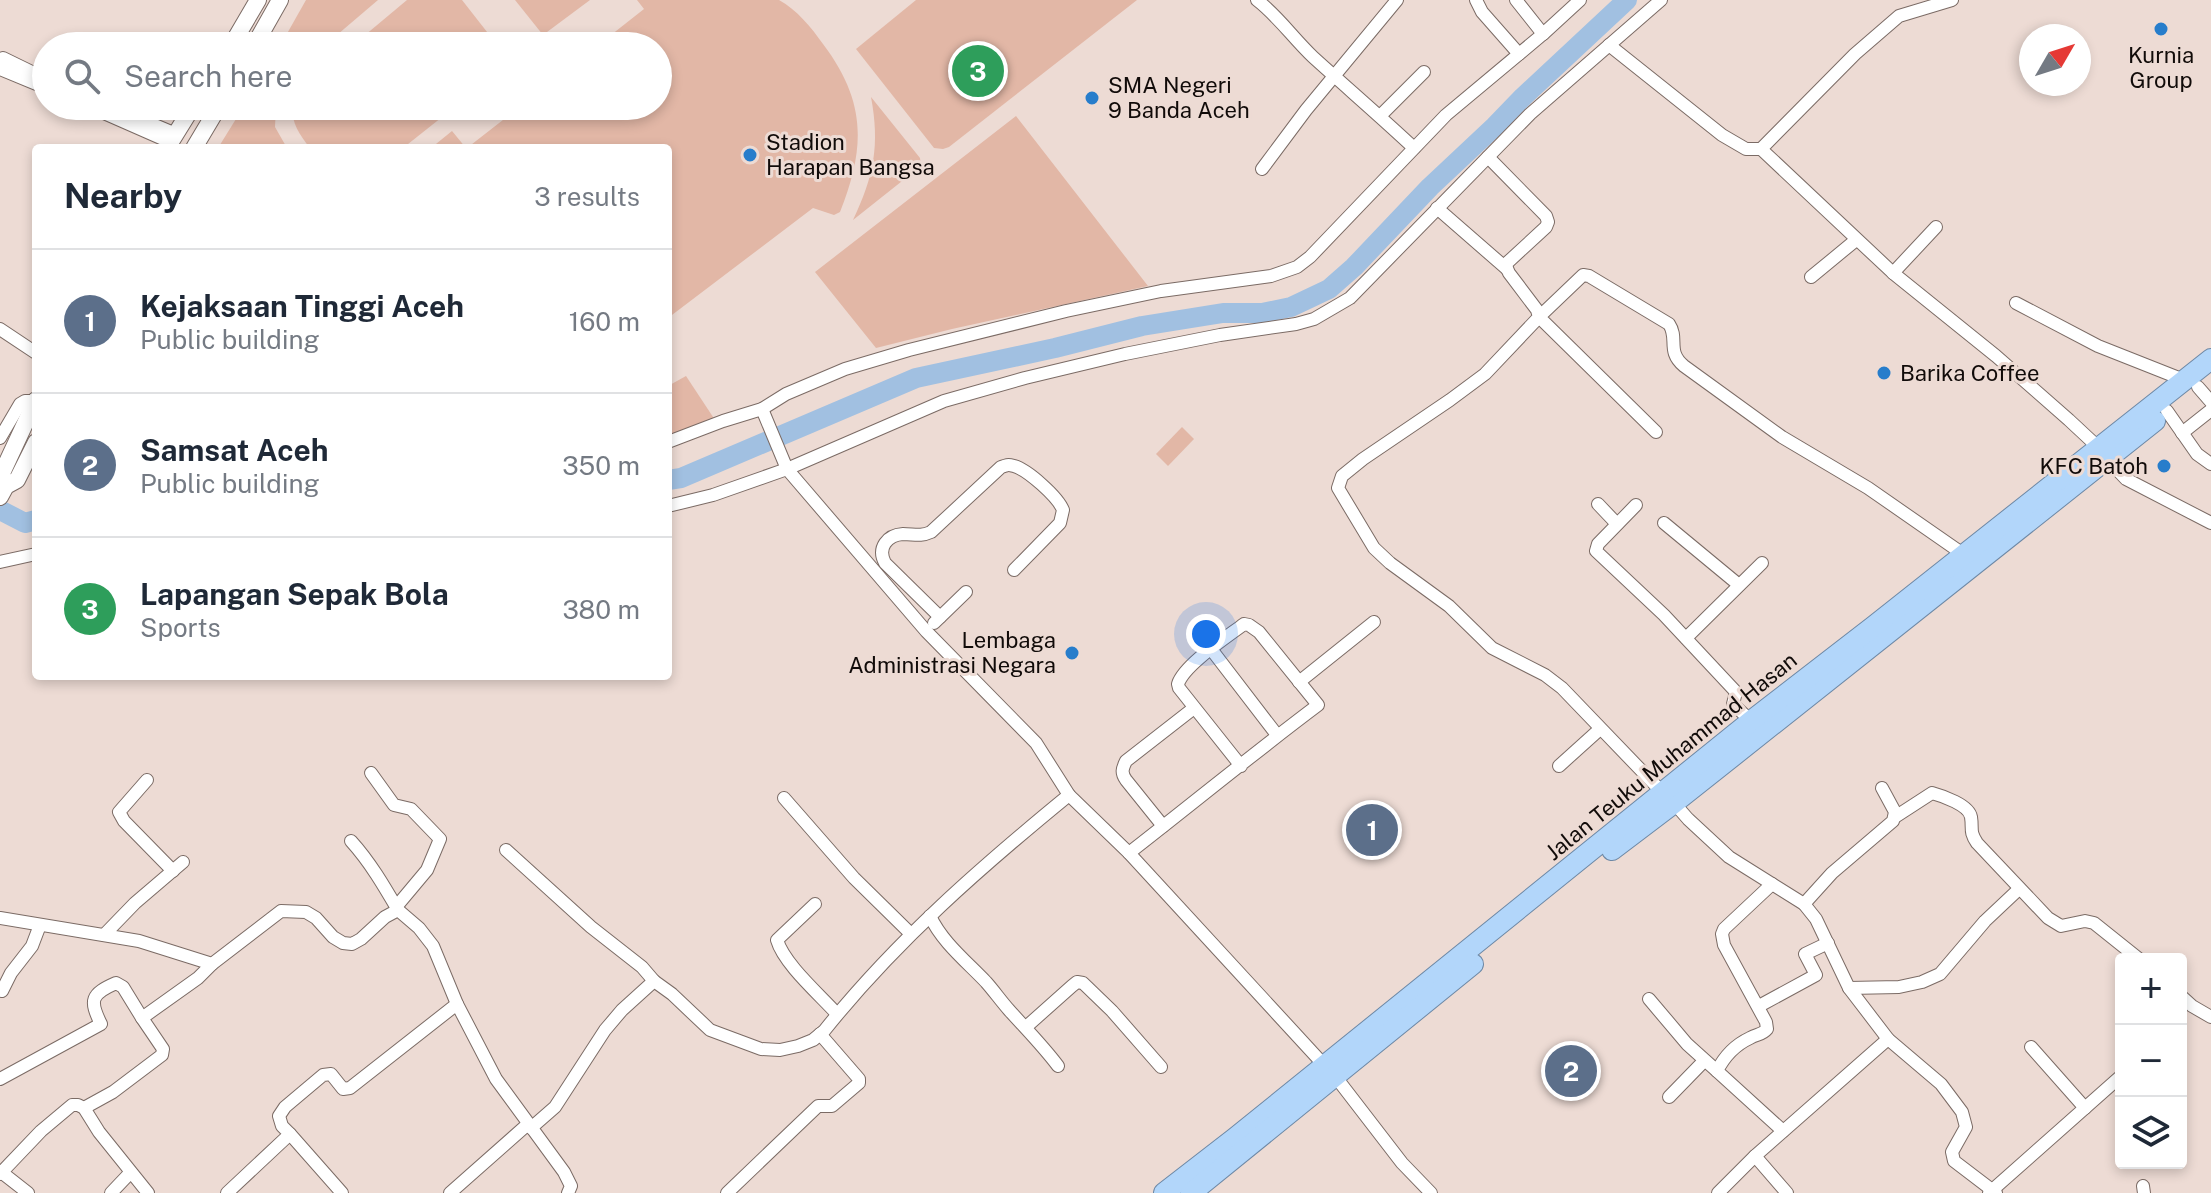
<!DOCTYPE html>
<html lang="en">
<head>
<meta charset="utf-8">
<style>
	:root { --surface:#fff; --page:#f2f2f3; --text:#1f2937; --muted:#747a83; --line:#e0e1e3; --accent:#277dcb }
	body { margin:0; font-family:"Public Sans",sans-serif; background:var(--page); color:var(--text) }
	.controls { position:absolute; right:24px; bottom:24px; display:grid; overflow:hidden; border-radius:8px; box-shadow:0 4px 12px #0003 }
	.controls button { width:72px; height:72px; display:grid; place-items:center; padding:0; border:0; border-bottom:2px solid var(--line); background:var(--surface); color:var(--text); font:40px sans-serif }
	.compass { position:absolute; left:2019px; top:24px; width:72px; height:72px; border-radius:50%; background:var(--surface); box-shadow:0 4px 12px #0003; rotate:51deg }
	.you { position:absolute; left:1206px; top:634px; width:28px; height:28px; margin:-20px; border:6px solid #fff; border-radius:50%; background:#1a73e8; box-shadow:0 0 0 12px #1a73e833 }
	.badge { display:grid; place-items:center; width:52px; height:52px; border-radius:50%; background:var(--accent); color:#fff; font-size:26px; font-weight:700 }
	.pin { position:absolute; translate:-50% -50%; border:4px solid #fff; box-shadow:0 2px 8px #0006 }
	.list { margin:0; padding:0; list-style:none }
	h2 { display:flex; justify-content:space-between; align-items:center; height:104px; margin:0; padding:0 32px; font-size:34px }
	h2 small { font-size:26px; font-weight:400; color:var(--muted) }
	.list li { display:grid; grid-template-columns:52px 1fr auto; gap:24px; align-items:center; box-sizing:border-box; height:144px; padding:0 32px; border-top:2px solid var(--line) }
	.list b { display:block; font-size:30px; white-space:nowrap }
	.list p { margin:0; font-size:26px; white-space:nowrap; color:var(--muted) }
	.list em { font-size:26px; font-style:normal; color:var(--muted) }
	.icon { flex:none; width:44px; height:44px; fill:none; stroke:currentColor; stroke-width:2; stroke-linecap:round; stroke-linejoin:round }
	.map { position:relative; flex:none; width:2211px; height:1193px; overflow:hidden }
	.search { position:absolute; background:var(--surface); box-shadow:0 4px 12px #0003; left:32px; top:32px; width:640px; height:88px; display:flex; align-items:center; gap:20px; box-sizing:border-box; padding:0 28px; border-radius:44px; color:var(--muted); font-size:30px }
	.panel { position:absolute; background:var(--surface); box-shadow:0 4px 12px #0003; left:32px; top:144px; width:640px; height:536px; border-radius:8px }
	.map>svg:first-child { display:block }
</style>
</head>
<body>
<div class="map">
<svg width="2211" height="1193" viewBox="0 0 2211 1193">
	<rect width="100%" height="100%" fill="#eddbd4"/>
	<g fill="#e2b7a6">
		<polygon points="306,0 378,0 324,46 280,46"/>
		<polygon points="407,0 462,0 498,46 352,46"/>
		<polygon points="515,0 590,0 543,35"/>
		<path d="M637,0H779C797,10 811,27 823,44C866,101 866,147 840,212L834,215L813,208L668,318V148H467L521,106H658V46H597L644,9Z"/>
		<polygon points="916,0 1137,0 949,147 943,149 934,148 856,49"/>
		<path d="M871,97L920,158L921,166L853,220C874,176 880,145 871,97Z"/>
		<polygon points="244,106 276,106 275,127 287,148 218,148"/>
		<path d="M292,106H456L403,148H310C299,134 292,124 292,106Z"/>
		<polygon points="1016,116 1148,286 952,329 876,348 815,272"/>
		<polygon points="452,131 466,148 431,148"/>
		<polygon points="686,376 715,420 668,437 668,386"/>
		<polygon points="1182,427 1194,439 1168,466 1156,454"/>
	</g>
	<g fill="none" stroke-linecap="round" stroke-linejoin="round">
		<g stroke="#a1c0e1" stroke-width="20">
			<polyline points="668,480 681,478 916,378 1055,348 1142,326 1223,313 1262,313 1291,307 1329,289 1354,267 1430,187 1495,126 1523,97 1627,0"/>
			<polyline points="0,510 25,523 36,520"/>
		</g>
		<g stroke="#7b6b65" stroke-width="14">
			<g id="minor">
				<path d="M1257,0C1278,16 1293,38 1313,57C1346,87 1381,117 1414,148"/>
				<polyline points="1476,0 1482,12 1519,54"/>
				<polyline points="1516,0 1543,34"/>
				<polyline points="1952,0 1899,16 1855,54 1761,149 1893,273 1996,356 2069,420 2099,448"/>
				<polyline points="1609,45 1722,135 1746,149 1761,149"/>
				<polyline points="0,60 3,58 46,79"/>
				<polyline points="0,69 46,88"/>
				<polyline points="88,106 170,142"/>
				<polyline points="126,113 176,134"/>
				<polyline points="1380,116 1424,72"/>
				<polyline points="1488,157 1546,216 1548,222 1546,227 1508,262 1506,266 1509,273 1537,310 1539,317 1485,374 1450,400 1363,459 1342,476 1338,488 1374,548 1390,563 1449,606 1492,648 1545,675 1562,688 1662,792"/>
				<polyline points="1262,169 1306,110 1397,0"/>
				<polyline points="1437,208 1507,269"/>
				<polyline points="1893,273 1936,227"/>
				<polyline points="1811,277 1856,240"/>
				<polyline points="2016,303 2098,346 2184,380"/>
				<polyline points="0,329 36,353"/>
				<polyline points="2198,387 2211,402"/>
				<polyline points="762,409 787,469 926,631 1036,743 1069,795 1129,853 1324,1065"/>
				<polyline points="2167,411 2197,454 2211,464"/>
				<path d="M1656,432L1539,317L1583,275L1589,276L1669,324C1679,339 1666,351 1684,366L1782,437L1868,488L1963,554"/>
				<polyline points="2182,433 2211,410"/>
				<polyline points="0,438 20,404 25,401 35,401"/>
				<polyline points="668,442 723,421 762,409 786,394 845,369 909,350 1066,311 1161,291 1271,276 1297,267 1310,257 1446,115 1543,34 1580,0"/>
				<polyline points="2107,459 2126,479 2211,523"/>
				<polyline points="1598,504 1617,524"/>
				<polyline points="1636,505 1598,544 1596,551 1664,615 1736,692 1733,704 1751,721"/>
				<polyline points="668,506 713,495 787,469 944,401 1025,378 1125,354 1220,335 1296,324 1314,319 1350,298 1530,114 1661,0"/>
				<polyline points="1664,523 1739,585"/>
				<polyline points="0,562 36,554"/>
				<path d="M940,617L885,563C877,548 887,535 903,534C914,534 920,537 931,532L1001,467C1008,465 1007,464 1014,466C1028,470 1058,497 1063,510L1060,523L1014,570"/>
				<polyline points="934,623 966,592"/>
				<polyline points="1686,638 1762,563"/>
				<polyline points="1211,649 1277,735"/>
				<polyline points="1299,682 1374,622"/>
				<polyline points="1559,766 1600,729"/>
				<polyline points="371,773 394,805 411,809 440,839 427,870 396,907"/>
				<polyline points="147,780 119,812 124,821 173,871"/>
				<polyline points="784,798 854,878 911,934"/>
				<polyline points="1674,803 1688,819 1729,857 1804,904 1816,919 1849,988 1888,1039 1941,1084 1962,1112 1966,1127 1952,1152 1954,1161 1996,1193"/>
				<path d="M1895,817L1932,793C1943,796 1969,805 1971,817C1973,829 1969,831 1977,843L2048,918L2061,926L2085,921L2094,923L2139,959"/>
				<path d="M1163,826L1126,780C1121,773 1122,769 1126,761L1194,708"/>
				<path d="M351,841C370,862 384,886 398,910"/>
				<polyline points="506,850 591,927 642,967 654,981"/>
				<path d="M1129,853C1192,804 1254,753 1318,705L1259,632L1249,625L1244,624C1227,637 1184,665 1178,684L1179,688L1241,766"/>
				<path d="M1772,884L1724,929L1722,934L1724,945L1766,1022L1767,1029C1762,1035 1757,1034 1750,1038C1735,1045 1724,1057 1717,1071L1783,1131"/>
				<path d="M815,904L777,940C784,964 820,995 837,1014"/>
				<polyline points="1804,904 1832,873 1893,821 1895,812 1882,788"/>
				<path d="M930,916C942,942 966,961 986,982C994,991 1001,1001 1009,1010C1026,1029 1043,1046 1058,1066"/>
				<polyline points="0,918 139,941 212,964 281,911 306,912 316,918 333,937 343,943 352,944 361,939 385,917 398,910 419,928 433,946 457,1004 496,1079 564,1172 571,1186 568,1193"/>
				<polyline points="104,935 135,903 183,862"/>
				<polyline points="1849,988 1899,987 1922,982 1940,974 1985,921 2019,889"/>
				<polyline points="2,991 11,973 32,946 40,925"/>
				<polyline points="2181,996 2192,1006 2211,1017"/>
				<polyline points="1649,999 1687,1044 1717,1071"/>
				<polyline points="1759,1006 1816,975 1805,954 1828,943"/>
				<polyline points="1026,1027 1072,986 1077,982 1083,983 1112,1011 1161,1067"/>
				<polyline points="2031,1047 2085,1108"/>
				<polyline points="1335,1076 1402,1163 1431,1193"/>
				<path d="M0,1079L101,1024C89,1000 91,994 116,983L123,987L142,1018"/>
				<polyline points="1669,1097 1704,1061"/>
				<polyline points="84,1108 113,1092 162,1055 163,1049 142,1018 198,978 212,964"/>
				<path d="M531,1128L555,1107L605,1030L622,1010L654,981L672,994L710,1030L761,1049L780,1050L798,1046L813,1040L824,1031C895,942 981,867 1069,795"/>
				<polyline points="290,1134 342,1193"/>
				<polyline points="1755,1156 1787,1193"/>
				<polyline points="0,1171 28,1193"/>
				<polyline points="0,1174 41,1131 72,1105 78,1105 84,1108 99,1132 148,1193"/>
				<polyline points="2143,1186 2144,1193"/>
				<polyline points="111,1193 130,1173"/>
				<polyline points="227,1193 290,1134 282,1126 279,1116 285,1107 323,1075 331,1074 343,1089 350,1088 457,1004"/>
				<polyline points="450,1193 528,1124"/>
				<polyline points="727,1193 818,1106 832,1106 859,1083 859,1079 820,1034"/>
				<polyline points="1718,1193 1755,1156 1888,1039"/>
				<polyline points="1989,1193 2121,1076"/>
			</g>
		</g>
		<g stroke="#7b6b65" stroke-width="18">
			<g id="secondary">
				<polyline points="231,46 258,0"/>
				<polyline points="254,46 280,0"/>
				<polyline points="167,148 193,106"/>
				<polyline points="194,148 219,106"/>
				<polyline points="6,486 2,473 36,400"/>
				<polyline points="0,497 6,486 17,480 36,442"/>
			</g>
		</g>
		<g stroke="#6d88a5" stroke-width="22">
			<g id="trunk">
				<polyline points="1612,850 1674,803 2155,421"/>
				<polyline points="1164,1193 1235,1138 1751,721 1874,626 2211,359"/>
				<polyline points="1191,1193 1473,964"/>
			</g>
		</g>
		<use href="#minor" stroke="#fff" stroke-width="12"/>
		<use href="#secondary" stroke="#fff" stroke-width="16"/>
		<use href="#trunk" stroke="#b2d6fa" stroke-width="20"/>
	</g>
	<g fill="#277dcb" stroke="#eddbd4" stroke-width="3">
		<circle cx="2161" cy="29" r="8"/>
		<circle cx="1092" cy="98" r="8"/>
		<circle cx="750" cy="155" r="8"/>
		<circle cx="1884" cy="373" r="8"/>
		<circle cx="2164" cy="466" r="8"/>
		<circle cx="1072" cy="653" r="8"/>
	</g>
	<g text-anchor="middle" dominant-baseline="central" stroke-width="6" stroke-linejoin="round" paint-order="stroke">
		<g font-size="22" fill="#110b09" stroke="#eddbd4" text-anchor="start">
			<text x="2161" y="55" text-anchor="middle">Kurnia<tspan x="2161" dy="25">Group</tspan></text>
			<text x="1108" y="85">SMA Negeri<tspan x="1108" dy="25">9 Banda Aceh</tspan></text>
			<text x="766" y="142">Stadion<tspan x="766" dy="25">Harapan Bangsa</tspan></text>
			<text x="1900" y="373">Barika Coffee</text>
			<text x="2148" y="466" text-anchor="end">KFC Batoh</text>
			<text x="1056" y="640" text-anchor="end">Lembaga<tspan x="1056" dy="25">Administrasi Negara</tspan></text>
		</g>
		<g font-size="22" fill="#110b09" stroke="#eddbd4">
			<text transform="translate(1671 756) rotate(-39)">Jalan Teuku Muhammad Hasan</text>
		</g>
	</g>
</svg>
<div class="controls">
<button>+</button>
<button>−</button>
<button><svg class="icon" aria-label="layers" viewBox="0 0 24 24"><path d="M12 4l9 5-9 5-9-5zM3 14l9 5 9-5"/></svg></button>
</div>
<svg class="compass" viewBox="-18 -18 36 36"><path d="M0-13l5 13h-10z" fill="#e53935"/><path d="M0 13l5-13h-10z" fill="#747a83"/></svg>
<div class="you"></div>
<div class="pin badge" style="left:1372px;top:830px;background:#5c6f8a">1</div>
<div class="pin badge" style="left:1571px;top:1071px;background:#5c6f8a">2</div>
<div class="pin badge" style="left:978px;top:71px;background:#2e9e5b">3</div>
<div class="search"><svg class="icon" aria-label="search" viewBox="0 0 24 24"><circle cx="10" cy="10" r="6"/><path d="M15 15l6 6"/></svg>Search here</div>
<section class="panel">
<h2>Nearby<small>3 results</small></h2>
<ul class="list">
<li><span class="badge" style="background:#5c6f8a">1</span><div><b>Kejaksaan Tinggi Aceh</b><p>Public building</p></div><em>160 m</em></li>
<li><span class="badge" style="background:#5c6f8a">2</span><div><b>Samsat Aceh</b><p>Public building</p></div><em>350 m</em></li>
<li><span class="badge" style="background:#2e9e5b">3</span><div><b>Lapangan Sepak Bola</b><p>Sports</p></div><em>380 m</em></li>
</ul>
</section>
</div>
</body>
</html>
